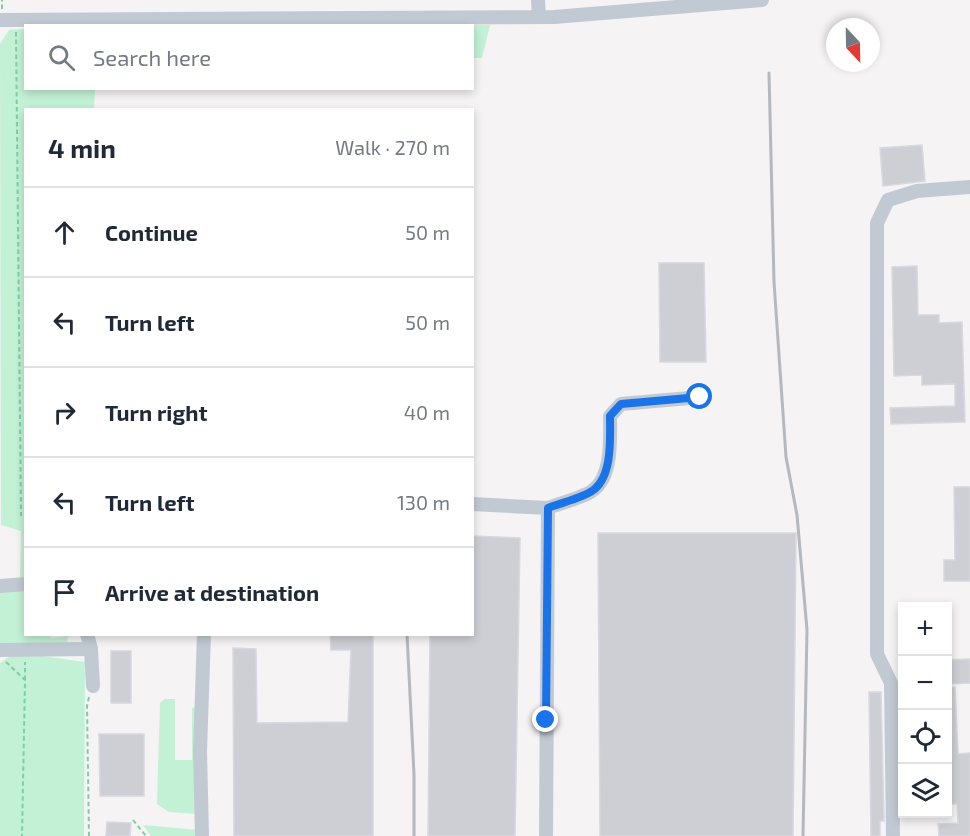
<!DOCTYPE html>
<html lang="en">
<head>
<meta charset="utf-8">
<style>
	:root { --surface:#fff; --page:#f6f6f7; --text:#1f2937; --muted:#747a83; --line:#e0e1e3 }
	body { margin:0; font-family:"Exo 2",sans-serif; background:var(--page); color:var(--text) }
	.controls { position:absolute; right:18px; bottom:18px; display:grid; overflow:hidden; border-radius:0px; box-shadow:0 3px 9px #0003 }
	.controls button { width:54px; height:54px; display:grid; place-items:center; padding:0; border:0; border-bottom:2px solid var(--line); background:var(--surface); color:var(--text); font:30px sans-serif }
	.compass { position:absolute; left:826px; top:18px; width:54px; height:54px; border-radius:50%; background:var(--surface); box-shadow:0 3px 9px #0003; rotate:158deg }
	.stop { position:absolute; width:18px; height:18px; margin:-14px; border:4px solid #1a73e8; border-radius:50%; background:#fff }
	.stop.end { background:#1a73e8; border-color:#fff; box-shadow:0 2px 6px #0008 }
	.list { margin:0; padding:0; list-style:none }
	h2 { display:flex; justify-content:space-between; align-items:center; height:78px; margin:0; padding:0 24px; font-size:26px }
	h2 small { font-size:20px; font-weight:400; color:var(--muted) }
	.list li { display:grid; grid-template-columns:39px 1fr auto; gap:18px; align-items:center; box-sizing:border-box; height:90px; padding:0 24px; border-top:2px solid var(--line) }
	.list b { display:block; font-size:22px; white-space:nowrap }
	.list em { font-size:20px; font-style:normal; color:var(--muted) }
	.icon { flex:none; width:33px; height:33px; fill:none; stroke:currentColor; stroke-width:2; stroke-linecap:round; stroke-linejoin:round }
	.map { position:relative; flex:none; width:970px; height:836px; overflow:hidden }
	.search { position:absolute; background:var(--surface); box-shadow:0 3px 9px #0003; left:24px; top:24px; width:450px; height:66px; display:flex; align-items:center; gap:15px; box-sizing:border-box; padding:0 21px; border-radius:0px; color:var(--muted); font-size:22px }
	.panel { position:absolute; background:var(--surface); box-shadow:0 3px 9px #0003; left:24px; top:108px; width:450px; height:528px; border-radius:0px }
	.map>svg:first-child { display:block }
</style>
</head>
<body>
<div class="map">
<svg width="970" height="836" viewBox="0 0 970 836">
	<rect width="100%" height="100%" fill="#f5f3f3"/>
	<g fill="#c3f1d5">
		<polygon points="490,25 482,58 473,58 472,26 290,25"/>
		<polygon points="25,29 26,88 95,89 94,109 26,110 25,578 20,577 21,531 1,525 0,44 9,30"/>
		<polygon points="25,589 26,634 50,635 51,638 68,636 67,645 0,646 0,592"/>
		<polygon points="12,655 43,656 85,662 84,836 0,836 0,663"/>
		<polygon points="165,699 175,699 175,760 192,760 192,708 198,707 199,814 169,812 157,804 160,703"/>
		<polygon points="143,825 199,830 194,836 151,836"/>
	</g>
	<g fill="#cdcfd5" stroke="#d7d9de" stroke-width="1.5">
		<polygon points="922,145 925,181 883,186 880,148"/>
		<polygon points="659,263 704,263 706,362 660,362"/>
		<polygon points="917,266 918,315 939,315 939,323 962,322 965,422 891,424 890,408 955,406 955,384 922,385 922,375 894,376 892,267"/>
		<polygon points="954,487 970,487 970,581 944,581 944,560 955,560"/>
		<polygon points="598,533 796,533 793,836 600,836"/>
		<polygon points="472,536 520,538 515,836 428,836 430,634 472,634"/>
		<polygon points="330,634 373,634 373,836 234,836 233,648 256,649 257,723 348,722 351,650 331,650"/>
		<rect x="111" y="651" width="20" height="52"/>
		<polygon points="970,659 970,683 948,684 948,660"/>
		<polygon points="948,687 955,687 958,754 970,753 970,836 939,836 938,824 958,823 957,804 948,804"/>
		<polygon points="869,692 881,692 884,821 880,821 880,836 871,836"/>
		<polygon points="99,734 144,734 144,796 100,796"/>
		<polygon points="107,822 131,823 130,836 106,836"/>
	</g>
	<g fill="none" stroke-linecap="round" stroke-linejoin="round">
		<g stroke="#7ad0a6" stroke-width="2" stroke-dasharray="4.5 3" stroke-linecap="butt">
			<polyline points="2,9 2,0"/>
			<polyline points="16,32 21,516"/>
			<polyline points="6,662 25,680 22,836"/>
			<polyline points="25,680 25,662"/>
			<polyline points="89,697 87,706 89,836"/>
			<polyline points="133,820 146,836"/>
		</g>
		<g stroke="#c1cad2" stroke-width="14">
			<polyline points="538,0 539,17"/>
			<polyline points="0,20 554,17 762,0"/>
			<polyline points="472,504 548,508 546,836"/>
			<path d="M548,508C560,503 582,498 592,491C613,477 610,438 610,416L621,404L701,397"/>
			<polyline points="0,586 26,584"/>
			<polyline points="87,634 91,649 93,686"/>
			<polyline points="0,650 91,649"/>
			<polyline points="202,836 200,751 204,634"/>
			<polyline points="893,836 891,683 877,654 877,223 888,200 917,191 970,187"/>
		</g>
		<g stroke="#b5b8bd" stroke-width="3">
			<polyline points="769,73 774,282 786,457 797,515 807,630 803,836"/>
			<polyline points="407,634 414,774 414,836"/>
		</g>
	</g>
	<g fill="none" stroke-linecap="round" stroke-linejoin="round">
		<path stroke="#1a73e8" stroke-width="8" d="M546,720L548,508C560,503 582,498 592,491C613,477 610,438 610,416L621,404L700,397"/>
	</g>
</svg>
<div class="controls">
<button>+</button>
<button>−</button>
<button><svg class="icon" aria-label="locate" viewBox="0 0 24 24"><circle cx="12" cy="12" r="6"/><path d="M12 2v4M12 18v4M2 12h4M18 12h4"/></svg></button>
<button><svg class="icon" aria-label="layers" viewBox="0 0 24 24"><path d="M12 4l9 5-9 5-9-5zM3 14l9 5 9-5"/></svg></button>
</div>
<svg class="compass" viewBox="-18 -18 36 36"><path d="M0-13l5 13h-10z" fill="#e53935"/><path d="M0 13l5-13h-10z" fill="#747a83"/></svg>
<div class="stop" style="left:700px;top:397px"></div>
<div class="stop end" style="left:546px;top:720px"></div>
<div class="search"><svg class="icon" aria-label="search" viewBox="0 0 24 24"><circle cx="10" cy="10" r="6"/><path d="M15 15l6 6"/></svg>Search here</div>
<section class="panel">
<h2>4 min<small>Walk · 270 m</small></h2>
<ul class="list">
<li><svg class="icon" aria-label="ahead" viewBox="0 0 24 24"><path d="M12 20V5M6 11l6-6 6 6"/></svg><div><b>Continue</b></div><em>50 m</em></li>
<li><svg class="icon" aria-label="left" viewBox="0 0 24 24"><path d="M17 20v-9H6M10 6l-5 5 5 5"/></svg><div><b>Turn left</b></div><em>50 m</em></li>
<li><svg class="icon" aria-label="right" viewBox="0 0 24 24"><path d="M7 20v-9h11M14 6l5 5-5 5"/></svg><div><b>Turn right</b></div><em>40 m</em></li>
<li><svg class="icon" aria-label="left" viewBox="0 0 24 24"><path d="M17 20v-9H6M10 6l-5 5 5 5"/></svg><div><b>Turn left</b></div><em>130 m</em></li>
<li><svg class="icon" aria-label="arrive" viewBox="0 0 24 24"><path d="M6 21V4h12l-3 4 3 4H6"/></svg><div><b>Arrive at destination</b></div></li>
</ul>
</section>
</div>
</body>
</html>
